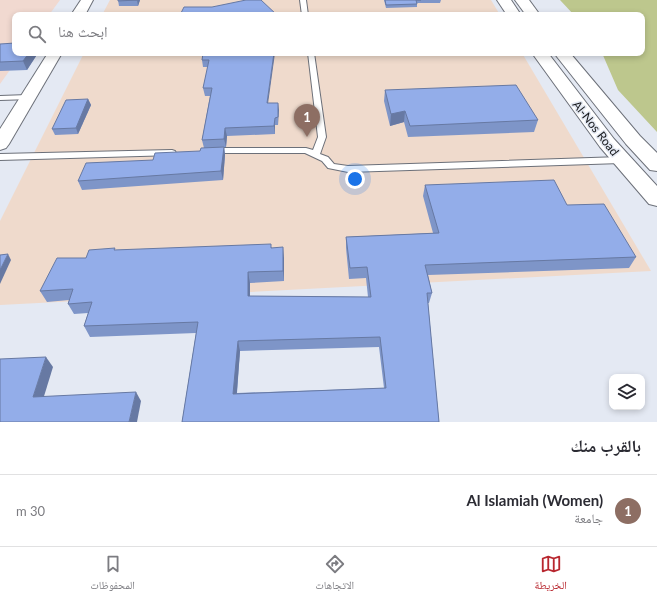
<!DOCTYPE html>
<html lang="ar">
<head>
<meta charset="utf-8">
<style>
	:root { --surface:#fff; --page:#f7f7f7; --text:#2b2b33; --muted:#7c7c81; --line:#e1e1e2; --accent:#b8272f }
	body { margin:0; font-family:Lato,"Noto Naskh Arabic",sans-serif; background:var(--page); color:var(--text); direction:rtl }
	.controls { position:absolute; right:12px; bottom:12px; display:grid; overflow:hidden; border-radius:8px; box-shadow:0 2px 6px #0003 }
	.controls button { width:36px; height:36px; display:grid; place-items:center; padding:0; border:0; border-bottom:1px solid var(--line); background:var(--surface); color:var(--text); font:20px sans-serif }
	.you { position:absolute; left:355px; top:179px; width:14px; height:14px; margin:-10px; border:3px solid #fff; border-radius:50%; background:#1a73e8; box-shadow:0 0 0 6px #1a73e833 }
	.badge { display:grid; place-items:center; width:26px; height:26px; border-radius:50%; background:var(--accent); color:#fff; font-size:13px; font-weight:700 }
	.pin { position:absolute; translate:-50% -33px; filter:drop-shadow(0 1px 2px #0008) }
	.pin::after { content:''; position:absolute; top:21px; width:14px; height:12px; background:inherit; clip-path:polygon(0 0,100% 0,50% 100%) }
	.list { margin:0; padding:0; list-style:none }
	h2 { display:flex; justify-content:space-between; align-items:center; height:52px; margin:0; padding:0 16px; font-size:17px }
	h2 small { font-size:13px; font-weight:400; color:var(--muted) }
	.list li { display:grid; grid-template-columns:26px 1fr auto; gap:12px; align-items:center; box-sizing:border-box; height:72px; padding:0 16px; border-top:1px solid var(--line) }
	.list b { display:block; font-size:15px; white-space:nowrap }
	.list p { margin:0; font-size:13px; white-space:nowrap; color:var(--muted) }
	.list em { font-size:13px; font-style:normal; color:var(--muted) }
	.icon { flex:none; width:22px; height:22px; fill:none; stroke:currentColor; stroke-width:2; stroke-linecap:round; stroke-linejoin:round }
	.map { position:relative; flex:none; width:657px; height:422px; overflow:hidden; direction:ltr }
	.search { position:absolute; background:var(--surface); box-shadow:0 2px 6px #0003; left:12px; right:12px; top:12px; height:44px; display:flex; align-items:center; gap:10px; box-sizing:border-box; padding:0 14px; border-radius:8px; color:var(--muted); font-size:15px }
	.sheet { height:124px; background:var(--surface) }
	nav { display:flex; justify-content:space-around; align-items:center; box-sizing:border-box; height:56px; border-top:1px solid var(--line); background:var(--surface); font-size:11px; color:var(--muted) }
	nav a { display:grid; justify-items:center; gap:2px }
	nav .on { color:var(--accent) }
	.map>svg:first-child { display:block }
</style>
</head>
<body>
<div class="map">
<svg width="657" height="422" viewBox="0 0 657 422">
	<rect width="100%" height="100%" fill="#e4e9f3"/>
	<g fill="#efdacc">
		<polygon points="110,0 491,0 500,15 102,15"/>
		<polygon points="84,53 522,53 651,271 0,305 0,221"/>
	</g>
	<polygon fill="#f1d9d0" points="0,0 60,0 49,15 15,15 15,53 22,53 0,84"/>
	<polygon fill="#bdc78d" points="560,0 657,0 657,132 618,90 602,53 642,53 642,15 574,15"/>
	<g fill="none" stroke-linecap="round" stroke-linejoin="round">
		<g stroke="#6c7079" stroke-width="2">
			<g id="service">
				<polygon points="300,0 306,0 308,15 302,15"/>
				<polygon points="308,53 314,53 326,137 320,154 328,157 334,164 348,166 621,157 625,160 621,163 348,172 328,168 322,161 305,153 210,153 209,151 210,149 213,148 306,148 313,150 318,137"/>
				<polygon points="28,95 31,95 31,99 0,100 0,96"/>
				<polygon points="172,150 175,151 176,153 175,155 0,160 0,154"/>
			</g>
		</g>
		<g stroke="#6c7079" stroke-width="2">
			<g id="tertiary">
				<polygon points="81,0 93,0 85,15 71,15"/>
				<polygon points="48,53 62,53 9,144 6,148 0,150 0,129"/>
			</g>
		</g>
		<g stroke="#6c7079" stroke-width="2">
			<g id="secondary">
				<polygon points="497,0 511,0 521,15 507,15"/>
				<polygon points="515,0 529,0 540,15 526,15"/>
				<polygon points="532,53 548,53 614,139 657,186 657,206 649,204 600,147"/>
				<polygon points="554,53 570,53 640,136 657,153 657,171 650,170 626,144"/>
			</g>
		</g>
		<use href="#service" fill="#fff" fill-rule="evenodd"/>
		<use href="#tertiary" fill="#fff" fill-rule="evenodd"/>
		<use href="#secondary" fill="#fff" fill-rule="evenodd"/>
	</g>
	<g fill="#7e95c8" fill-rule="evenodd">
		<polygon points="118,0 140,0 138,6 119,6"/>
		<polygon points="384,0 441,0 440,3 417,3 417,7 386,8"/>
		<polygon points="0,44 38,53 27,70 0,71"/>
		<polygon points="203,53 268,103 278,103 278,125 275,125 275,134 227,136 226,147 224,147 225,155 223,180 82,190 78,181 153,160 200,151 204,148 202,140 210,96 205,96 203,88 208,67 203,67 202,60"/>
		<polygon points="385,90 538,120 534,132 408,137 404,122 390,126 384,101"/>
		<polygon points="88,99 91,105 78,134 55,135 52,129"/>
		<path d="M425,185L567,205L636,257L629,268L428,275L432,293L429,303H428L439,422H182L196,333L90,337L84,326L88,313L74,314L68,304L69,300L47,302L40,291L86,258L116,250L271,247L284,258V281L250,283V296L368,297L366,278L349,279L346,248V237L433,233L423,196ZM379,347L384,388L237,393L240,351Z"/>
	</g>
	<g fill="#6779a3">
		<polygon points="137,0 140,0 138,6"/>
		<polygon points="29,53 38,53 27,70 23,61"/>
		<polygon points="274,53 275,53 267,111 267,103"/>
		<polygon points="88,99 91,105 78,134 76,128"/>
		<polygon points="278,103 279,110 278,125"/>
		<polygon points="405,111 404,122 390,126 391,114"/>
		<polygon points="275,118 275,134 274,126"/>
		<polygon points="225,128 227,136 226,147 224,139"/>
		<polygon points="224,147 225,155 223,180 221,171"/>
		<polygon points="283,247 284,258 284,281 283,271"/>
		<polygon points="8,254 11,260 0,284 0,270"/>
		<polygon points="248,272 250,283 250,307 248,296"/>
		<polygon points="238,341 240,351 236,403 233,394"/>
		<polygon points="46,357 53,367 41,406 33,397"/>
		<polygon points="136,392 141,401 137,422 129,422"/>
	</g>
	<g fill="#93ade9" stroke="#6779a3" fill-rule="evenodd">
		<polygon points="118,0 137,0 118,1"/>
		<polygon points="246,0 261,0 277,15 180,15 184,7 212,7"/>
		<polygon points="385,0 421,0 416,0 417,4 386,5"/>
		<polygon points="15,43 15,53 29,53 23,61 0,62 0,44"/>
		<polygon points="203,53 274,53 267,103 278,103 278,117 275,118 274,126 225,128 224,139 202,140 212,88 203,88 209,60 202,60"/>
		<polygon points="516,85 538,120 410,126 405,111 391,114 385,90"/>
		<polygon points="88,99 76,128 52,129 66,100"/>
		<polygon points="224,147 221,171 78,181 86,163 153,160 155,153 200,151 201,148"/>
		<path d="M554,180L567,205L604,204L636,257L425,265L432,293H427L439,422H182L198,322L84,326L92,302L68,304L73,289L40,291L57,258H86L89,250L115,248L114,250L271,244V248L283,247V271L248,272V296L371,297L367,267L350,268L346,237L439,233L425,185ZM380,337L386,388L233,394L238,341Z"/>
		<polygon points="8,254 0,270 0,255"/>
		<polygon points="46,357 33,397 136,392 129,422 0,422 0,359"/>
	</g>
	<g text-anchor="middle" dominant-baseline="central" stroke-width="3" stroke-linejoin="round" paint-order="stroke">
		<g font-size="12" fill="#17191c" stroke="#e4e9f3">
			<text transform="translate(596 128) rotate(52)">Al-Nos Road</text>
		</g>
	</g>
</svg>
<div class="controls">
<button><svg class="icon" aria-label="layers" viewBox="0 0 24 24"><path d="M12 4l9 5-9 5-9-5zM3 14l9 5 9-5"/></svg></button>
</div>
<div class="you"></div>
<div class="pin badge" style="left:307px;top:137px;background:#8d6e63">1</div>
<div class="search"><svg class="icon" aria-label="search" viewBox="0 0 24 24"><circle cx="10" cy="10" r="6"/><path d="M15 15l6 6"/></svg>ابحث هنا</div>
</div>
<section class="sheet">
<h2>بالقرب منك<small></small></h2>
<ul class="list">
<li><span class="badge" style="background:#8d6e63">1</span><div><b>Al Islamiah (Women)</b><p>جامعة</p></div><em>30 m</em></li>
</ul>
</section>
<nav>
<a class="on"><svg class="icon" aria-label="map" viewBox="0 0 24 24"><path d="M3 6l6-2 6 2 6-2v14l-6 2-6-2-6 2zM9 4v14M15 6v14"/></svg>الخريطة</a>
<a><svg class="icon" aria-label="directions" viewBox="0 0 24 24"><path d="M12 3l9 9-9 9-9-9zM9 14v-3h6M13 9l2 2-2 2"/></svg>الاتجاهات</a>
<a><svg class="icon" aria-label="saved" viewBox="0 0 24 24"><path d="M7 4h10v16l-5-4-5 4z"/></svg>المحفوظات</a>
</nav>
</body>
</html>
